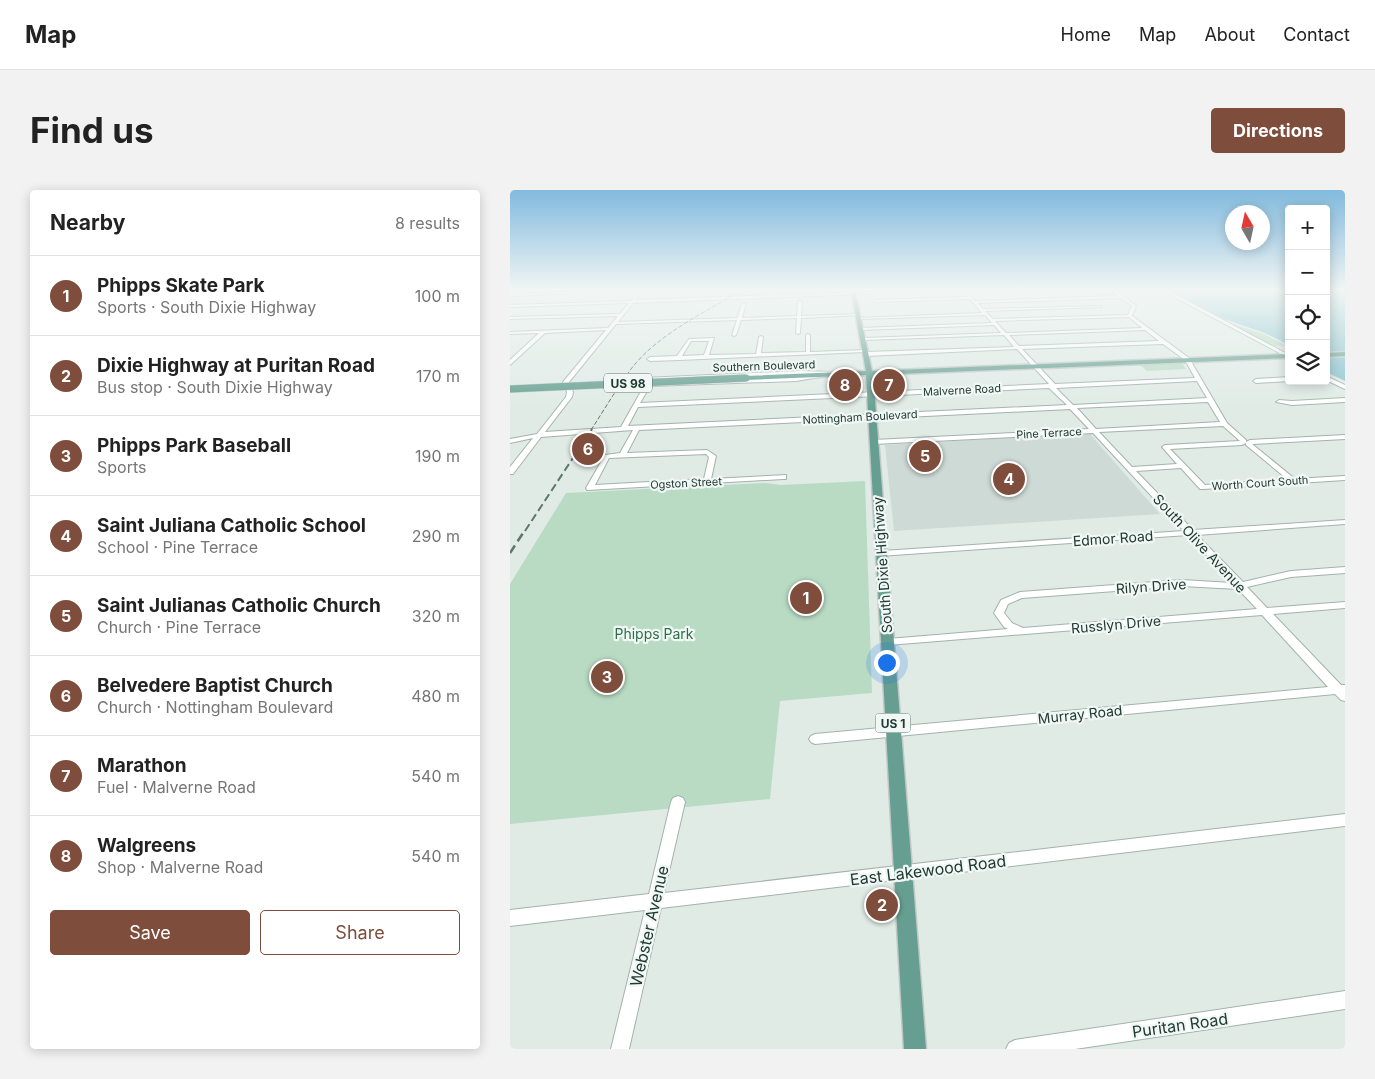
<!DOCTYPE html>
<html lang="en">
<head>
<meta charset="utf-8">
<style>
	:root { --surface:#fff; --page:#f2f2f2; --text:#222; --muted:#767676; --line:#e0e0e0; --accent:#7e4d3c }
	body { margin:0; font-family:Inter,sans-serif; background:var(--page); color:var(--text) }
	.controls { position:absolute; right:15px; top:15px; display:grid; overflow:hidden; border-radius:5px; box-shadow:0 2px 12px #0003 }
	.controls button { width:45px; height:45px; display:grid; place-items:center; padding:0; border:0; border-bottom:1px solid var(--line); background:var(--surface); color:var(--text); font:25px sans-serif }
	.compass { position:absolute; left:715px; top:15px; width:45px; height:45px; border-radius:50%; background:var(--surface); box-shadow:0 2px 12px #0003; rotate:351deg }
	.you { position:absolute; left:376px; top:472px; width:18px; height:18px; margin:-12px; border:4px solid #fff; border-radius:50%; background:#1a73e8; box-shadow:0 0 0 8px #1a73e833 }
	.badge { display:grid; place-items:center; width:32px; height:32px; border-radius:50%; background:var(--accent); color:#fff; font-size:16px; font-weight:700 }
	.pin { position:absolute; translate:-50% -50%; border:2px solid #fff; box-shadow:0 1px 5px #0006 }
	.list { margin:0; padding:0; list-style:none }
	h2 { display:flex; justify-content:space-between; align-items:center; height:65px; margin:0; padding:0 20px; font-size:21px }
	h2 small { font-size:16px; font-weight:400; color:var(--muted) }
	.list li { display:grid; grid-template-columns:32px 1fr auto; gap:15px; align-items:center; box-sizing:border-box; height:80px; padding:0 20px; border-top:1px solid var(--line) }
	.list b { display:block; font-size:19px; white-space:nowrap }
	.list p { margin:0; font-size:16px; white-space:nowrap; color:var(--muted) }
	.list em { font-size:16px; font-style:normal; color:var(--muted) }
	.actions { display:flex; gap:10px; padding:15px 20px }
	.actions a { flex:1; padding:11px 0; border:1px solid var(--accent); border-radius:5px; text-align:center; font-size:18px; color:var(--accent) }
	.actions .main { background:var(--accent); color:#fff }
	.icon { flex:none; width:28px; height:28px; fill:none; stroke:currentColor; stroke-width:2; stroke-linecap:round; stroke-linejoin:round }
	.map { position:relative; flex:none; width:835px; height:859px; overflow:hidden; border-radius:5px }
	header { display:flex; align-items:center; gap:30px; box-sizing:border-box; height:70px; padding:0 25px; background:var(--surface); border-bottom:1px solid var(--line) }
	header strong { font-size:24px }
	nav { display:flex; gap:28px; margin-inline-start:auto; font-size:18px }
	.intro { display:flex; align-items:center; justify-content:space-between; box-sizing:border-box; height:120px; padding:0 30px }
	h1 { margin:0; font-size:35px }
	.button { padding:12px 22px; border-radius:5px; background:var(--accent); color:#fff; font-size:18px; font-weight:700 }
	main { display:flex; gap:30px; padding:0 30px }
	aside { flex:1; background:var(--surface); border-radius:5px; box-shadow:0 2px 12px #0003 }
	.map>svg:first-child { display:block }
</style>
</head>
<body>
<header>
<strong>Map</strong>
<nav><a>Home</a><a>Map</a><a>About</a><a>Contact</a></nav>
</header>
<div class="intro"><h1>Find us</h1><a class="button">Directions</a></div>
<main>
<aside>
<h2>Nearby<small>8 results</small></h2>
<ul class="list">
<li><span class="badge">1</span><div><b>Phipps Skate Park</b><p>Sports · South Dixie Highway</p></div><em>100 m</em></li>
<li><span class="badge">2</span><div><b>Dixie Highway at Puritan Road</b><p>Bus stop · South Dixie Highway</p></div><em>170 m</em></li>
<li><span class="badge">3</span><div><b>Phipps Park Baseball</b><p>Sports</p></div><em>190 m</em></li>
<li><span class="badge">4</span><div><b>Saint Juliana Catholic School</b><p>School · Pine Terrace</p></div><em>290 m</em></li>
<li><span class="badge">5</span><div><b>Saint Julianas Catholic Church</b><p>Church · Pine Terrace</p></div><em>320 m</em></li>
<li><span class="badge">6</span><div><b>Belvedere Baptist Church</b><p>Church · Nottingham Boulevard</p></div><em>480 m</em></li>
<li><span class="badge">7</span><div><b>Marathon</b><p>Fuel · Malverne Road</p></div><em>540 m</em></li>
<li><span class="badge">8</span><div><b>Walgreens</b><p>Shop · Malverne Road</p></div><em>540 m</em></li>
</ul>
<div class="actions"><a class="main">Save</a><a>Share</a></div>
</aside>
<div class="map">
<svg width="835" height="859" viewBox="0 0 835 859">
	<rect width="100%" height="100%" fill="#e0ebe6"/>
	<polygon fill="#cedad5" points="579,243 650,324 384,341 375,255"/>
	<g fill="#b9dbc3">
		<polygon points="719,133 754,144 777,156 763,156"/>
		<polygon points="672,173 676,179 637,181 629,174"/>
		<polygon points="355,291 362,503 270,511 260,609 0,634 0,394 56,303 255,293 271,295"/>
	</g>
	<g fill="#89c3cf">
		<polygon points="660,101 779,101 779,155 755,143 714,129"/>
		<polygon points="816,101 835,101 835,191 816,182"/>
	</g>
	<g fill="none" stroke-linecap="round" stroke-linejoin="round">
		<g stroke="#a3b2ad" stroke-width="2">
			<g id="minor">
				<polygon points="73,101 120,101 0,106 0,104"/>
				<path d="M129,101H133L125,110L386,101H431L123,113L108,132L227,128L232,114L234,113L236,114L232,128L287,126L288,112L290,111L292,112L291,126L348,124L350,125L291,128L290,143L288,144L286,143L287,128L231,130L226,145L224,146L222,145L227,130L106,134L59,192L63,202L62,207L35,242L111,237L134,196L126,197L123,195L127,190L134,188L290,181L324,182L327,184L286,191L140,196L130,213L539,194L507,159L356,166L353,164L356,162L504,157L494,145L353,150L351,149L353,148L491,143L484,135L350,140L348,139L350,138L482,133L475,125L349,129L347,128L472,123L460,109L364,112L365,110L457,107L452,101H456L465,111L608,106L602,101H607L626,116L622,126L625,128L679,168L717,233L736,250V252L740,250L835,245V249L742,254L785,289L835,286V290L693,299H690L671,278L626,281L683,340L835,330V334L687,345L733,392L781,381L835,377V383L781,387L737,397L757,418L835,412V418L763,424L831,495H835V511L831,510L825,504L305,554L301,552L299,549L301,546L305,544L818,497L752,425L378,455L374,454L373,452L374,450L378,449L498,439L494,437L484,423L491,410L510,402L672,390L722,393L678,345L369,366L368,364L369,362L372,361L674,341L583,243L364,254L361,252L364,250L579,239L560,219L129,240L117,263L197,260L206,266L201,289L276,285V289H273L77,300L76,298L95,265L110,263L123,240L31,247L3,284H0V277L23,248L0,253V249L27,244L56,207L57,202L53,192L96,140L35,143L0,175V170L29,143L0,144V142L98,138L108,126L0,129V127L110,124L119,113L0,117V115L121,111ZM611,108L622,116L618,125L483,129L475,121L592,117L590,116L473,119L468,113ZM619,127L632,138L496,143L485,131ZM635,140L649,151L509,156L499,145ZM653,154L675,170L685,188L545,194L512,159ZM290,185H304L286,187L130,193L134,192ZM687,191L697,208L563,215L546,198ZM539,198L557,215L118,236L128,217ZM698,212L710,232L586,239L567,218ZM713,236L730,251L655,255L652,257L667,274L622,277L589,242ZM736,253V255L777,289L695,295L660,259L732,255ZM196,264L199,267L194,289L85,295L99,268ZM672,396L728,399L747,419L513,438L502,433L494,423L498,414L512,408Z"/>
				<polygon points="653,101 659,101 779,165 779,168"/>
				<path d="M298,144L300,145V162L355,160L357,161L355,162L169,170L140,171L137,169L140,167L167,166L179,149L204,148L199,165L246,164L249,147L251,146L253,147L251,163L296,162V145ZM181,151H199L194,165L172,166Z"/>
				<polygon points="816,186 835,195 835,199 816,190"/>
				<polygon points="779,187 779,191 746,193 743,191 746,189"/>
				<polygon points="835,208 835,212 782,215 766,212 769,210 782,211"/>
				<polygon points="168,606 173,608 175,612 154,703 835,624 835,636 151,718 119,859 101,859 135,720 0,736 0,720 139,704 161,612 163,608"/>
				<polygon points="835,801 835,819 565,859 496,859 499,853 505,850"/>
			</g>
		</g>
		<g stroke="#c1c8c6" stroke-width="3">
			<g id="major">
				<polygon points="341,101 345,101 362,181 779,164 779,168 363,185 416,859 394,859 356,185 236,190 233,188 236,186 356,181"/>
				<polygon points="835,162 835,166 816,167 816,163"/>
			</g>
		</g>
		<use href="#minor" fill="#fff" fill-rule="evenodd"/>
		<use href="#major" fill="#669f91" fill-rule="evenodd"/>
		<path stroke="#5c7670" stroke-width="1" stroke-dasharray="4.5 2" stroke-linecap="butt" d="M81,240C94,220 107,198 121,179C148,144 194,123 230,101"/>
		<polyline stroke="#5c7670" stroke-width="2" stroke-dasharray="8 4" stroke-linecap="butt" points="15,341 82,239"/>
		<polyline stroke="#5c7670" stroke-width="2.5" stroke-dasharray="9 5" stroke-linecap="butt" points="0,363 15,340"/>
		<g stroke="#c1c8c6" stroke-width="8" stroke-linecap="butt">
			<polyline id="major-bridge" points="0,199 236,188"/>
		</g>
		<use href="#major-bridge" stroke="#669f91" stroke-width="7"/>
	</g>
	<linearGradient id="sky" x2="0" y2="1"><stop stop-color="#82bade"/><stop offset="0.45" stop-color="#f1f6f4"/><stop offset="1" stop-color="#f1f6f4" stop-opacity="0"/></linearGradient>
	<rect width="835" height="222" fill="url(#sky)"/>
	<g text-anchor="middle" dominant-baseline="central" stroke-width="4.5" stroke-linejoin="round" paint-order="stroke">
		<g font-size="11" fill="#213a34" stroke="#f0f7f4">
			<text transform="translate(254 176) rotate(-2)">Southern Boulevard</text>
			<text transform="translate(452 200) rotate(-3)">Malverne Road</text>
			<text transform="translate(350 227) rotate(-3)">Nottingham Boulevard</text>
			<text transform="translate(539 243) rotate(-3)">Pine Terrace</text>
			<text transform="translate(176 293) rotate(-3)">Ogston Street</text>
			<text transform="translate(750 293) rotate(-4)">Worth Court South</text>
		</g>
		<g fill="#f0f7f4" stroke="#5f736e" stroke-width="1">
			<rect x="94" y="183.5" width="48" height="19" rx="4"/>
			<rect x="365.5" y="523.5" width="35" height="19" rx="4"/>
		</g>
		<g font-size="12" font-weight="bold" fill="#213a34">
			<text x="118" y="193">US 98</text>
			<text x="383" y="533">US 1</text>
		</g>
		<g font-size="14" fill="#213a34" stroke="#f0f7f4">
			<text transform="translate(603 348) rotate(-4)">Edmor Road</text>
			<text transform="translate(690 353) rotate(47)">South Olive Avenue</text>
			<text transform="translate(372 375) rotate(-94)">South Dixie Highway</text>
			<text transform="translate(641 396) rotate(-4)">Rilyn Drive</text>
			<text transform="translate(606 434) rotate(-5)">Russlyn Drive</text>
			<text transform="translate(570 524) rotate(-6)">Murray Road</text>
		</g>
		<g font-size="14" fill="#2d7048" stroke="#f0f7f4">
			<text x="144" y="443">Phipps Park</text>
		</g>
		<g font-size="16" fill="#213a34" stroke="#f0f7f4">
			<text transform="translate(418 680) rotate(-7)">East Lakewood Road</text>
			<text transform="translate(139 736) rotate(-77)">Webster Avenue</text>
			<text transform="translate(670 835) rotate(-8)">Puritan Road</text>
		</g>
	</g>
</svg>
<div class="controls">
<button>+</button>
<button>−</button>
<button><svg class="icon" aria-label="locate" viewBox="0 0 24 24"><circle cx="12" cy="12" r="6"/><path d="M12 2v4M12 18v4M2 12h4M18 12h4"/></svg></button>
<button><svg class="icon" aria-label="layers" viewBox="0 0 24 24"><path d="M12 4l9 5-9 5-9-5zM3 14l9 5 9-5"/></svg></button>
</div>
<svg class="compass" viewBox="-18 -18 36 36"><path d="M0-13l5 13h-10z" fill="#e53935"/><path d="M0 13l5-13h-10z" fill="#767676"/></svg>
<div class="you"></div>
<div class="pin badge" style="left:296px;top:408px">1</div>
<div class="pin badge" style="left:372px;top:715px">2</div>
<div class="pin badge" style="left:97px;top:487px">3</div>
<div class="pin badge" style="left:499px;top:289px">4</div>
<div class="pin badge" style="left:415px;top:266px">5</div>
<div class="pin badge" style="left:78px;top:259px">6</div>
<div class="pin badge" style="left:379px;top:195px">7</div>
<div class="pin badge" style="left:335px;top:195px">8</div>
</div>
</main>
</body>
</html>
